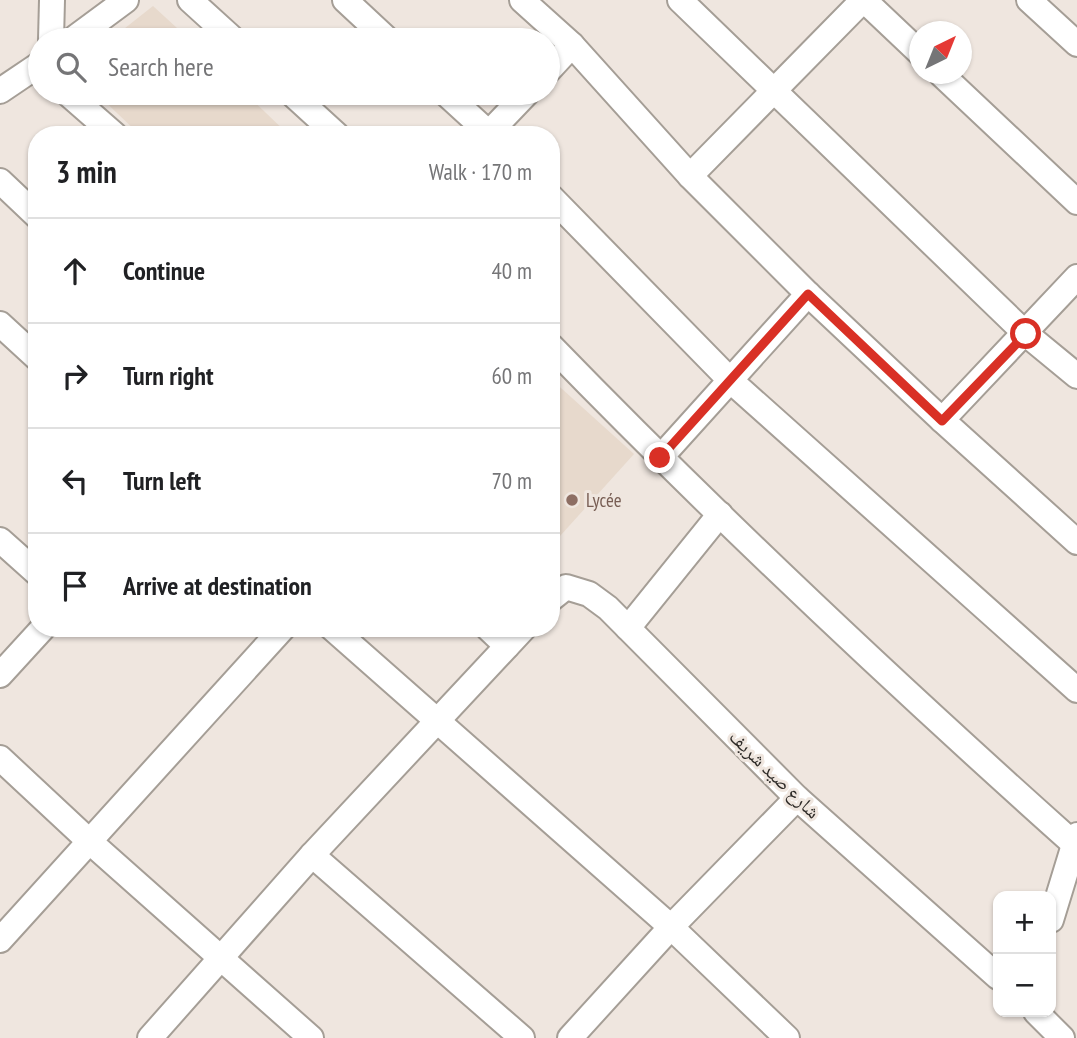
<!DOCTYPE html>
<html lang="en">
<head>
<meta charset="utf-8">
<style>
	:root { --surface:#fff; --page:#f6f6f6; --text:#202124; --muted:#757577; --line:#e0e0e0 }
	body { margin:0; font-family:"PT Sans Narrow","Noto Naskh Arabic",sans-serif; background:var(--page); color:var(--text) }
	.controls { position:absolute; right:21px; bottom:21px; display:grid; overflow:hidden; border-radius:14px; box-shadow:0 2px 5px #0004 }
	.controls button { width:63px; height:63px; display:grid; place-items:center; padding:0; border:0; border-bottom:2px solid var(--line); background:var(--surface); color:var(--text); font:35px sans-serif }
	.compass { position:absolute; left:909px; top:21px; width:63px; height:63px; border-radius:50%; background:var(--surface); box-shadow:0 2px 5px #0004; rotate:43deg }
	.stop { position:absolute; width:21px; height:21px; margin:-16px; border:5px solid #d93025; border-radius:50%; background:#fff }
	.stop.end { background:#d93025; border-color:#fff; box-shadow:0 2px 7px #0008 }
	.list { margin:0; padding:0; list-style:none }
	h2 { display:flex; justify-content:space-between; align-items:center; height:91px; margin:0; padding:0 28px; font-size:30px }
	h2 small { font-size:23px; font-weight:400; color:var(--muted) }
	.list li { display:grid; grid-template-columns:46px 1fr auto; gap:21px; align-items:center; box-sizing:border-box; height:105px; padding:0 28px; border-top:2px solid var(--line) }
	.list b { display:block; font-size:26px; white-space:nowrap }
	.list em { font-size:23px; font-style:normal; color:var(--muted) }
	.icon { flex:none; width:38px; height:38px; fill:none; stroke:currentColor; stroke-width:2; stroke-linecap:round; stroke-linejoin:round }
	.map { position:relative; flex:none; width:1077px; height:1038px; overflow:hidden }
	.search { position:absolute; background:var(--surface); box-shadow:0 2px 5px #0004; left:28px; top:28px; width:532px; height:77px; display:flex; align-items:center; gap:18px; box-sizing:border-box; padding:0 24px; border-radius:38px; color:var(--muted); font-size:26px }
	.panel { position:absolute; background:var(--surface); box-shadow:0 2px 5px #0004; left:28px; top:126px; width:532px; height:511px; border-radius:28px }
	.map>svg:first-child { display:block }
</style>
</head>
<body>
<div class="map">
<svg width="1077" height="1038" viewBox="0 0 1077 1038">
	<rect width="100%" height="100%" fill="#efe6df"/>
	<g fill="#e7d9cc">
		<polygon points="153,6 190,40 110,40"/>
		<polygon points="96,93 245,93 289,135 140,135"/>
		<polygon points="551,379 634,454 551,546"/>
	</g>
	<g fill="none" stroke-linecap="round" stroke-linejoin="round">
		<g stroke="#a59e96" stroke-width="28">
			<g id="minor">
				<polyline points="190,0 234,40"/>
				<polyline points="345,0 388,40"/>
				<polyline points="522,0 572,45 690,176 808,294 942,420 1077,542"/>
				<polyline points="680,0 1026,334 1077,376"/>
				<polyline points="864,0 920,53"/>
				<polyline points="1029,0 1077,44"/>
				<polyline points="51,40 52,0"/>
				<polyline points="72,40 126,0"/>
				<polyline points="548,71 572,45"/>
				<polyline points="941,74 1077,202"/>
				<polyline points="0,91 40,64"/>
				<polyline points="67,93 115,135"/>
				<polyline points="291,93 337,135"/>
				<polyline points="445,93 491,135"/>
				<polyline points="487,135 527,93"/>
				<polyline points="690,176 863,0"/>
				<polyline points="0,181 37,216"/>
				<polyline points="551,197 731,381 1077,690"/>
				<polyline points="0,324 37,358"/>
				<path d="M551,346C719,519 894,683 1073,843"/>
				<polyline points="942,420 1077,277"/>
				<polyline points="660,458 808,294"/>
				<polyline points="0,540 37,573"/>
				<polyline points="551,599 566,587 589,594 608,608 797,798 998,977"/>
				<polyline points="332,628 671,927 787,1038"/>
				<polyline points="488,628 507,646"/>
				<polyline points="628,628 720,514"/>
				<polyline points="0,675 43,628"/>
				<polyline points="0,758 89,841 311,1038"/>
				<polyline points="312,855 522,1038"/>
				<polyline points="1051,920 1077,835"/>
				<polyline points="0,940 283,628"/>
				<polyline points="1036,1012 1062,1038"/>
				<polyline points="150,1038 312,855 524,628"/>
				<polyline points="570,1038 671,927 797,798"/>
			</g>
		</g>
		<use href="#minor" stroke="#fff" stroke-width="24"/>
	</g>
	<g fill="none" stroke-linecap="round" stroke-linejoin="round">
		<polyline stroke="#d93025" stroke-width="9" points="660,458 808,294 942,421 1026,334"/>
	</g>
	<circle fill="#8d6e63" stroke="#efe6df" stroke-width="2.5" cx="572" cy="500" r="7"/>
	<g text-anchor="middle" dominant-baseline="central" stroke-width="6" stroke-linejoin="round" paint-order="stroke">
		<g font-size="19" fill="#785e54" stroke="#efe6df" text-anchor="start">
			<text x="586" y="500">Lycée</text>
		</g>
		<g font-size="19" fill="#2d2a27" stroke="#efe6df">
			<text transform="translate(775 774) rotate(44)">شارع صيد شريف</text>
		</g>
	</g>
</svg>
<div class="controls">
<button>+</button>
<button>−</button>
</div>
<svg class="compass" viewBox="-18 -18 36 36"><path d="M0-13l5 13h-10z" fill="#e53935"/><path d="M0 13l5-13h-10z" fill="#757577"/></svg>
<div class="stop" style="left:1026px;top:334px"></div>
<div class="stop end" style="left:660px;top:458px"></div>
<div class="search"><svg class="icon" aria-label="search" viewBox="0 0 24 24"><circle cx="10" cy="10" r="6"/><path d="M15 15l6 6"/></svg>Search here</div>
<section class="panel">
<h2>3 min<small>Walk · 170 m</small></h2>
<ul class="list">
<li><svg class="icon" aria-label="ahead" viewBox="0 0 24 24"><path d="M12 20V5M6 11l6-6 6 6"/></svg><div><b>Continue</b></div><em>40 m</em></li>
<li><svg class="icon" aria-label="right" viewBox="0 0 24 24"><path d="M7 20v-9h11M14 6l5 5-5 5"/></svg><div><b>Turn right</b></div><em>60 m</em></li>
<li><svg class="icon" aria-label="left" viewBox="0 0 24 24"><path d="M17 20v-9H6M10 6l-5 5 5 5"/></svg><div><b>Turn left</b></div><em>70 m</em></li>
<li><svg class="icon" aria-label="arrive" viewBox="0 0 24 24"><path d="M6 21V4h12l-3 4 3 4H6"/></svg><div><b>Arrive at destination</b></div></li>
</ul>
</section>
</div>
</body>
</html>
